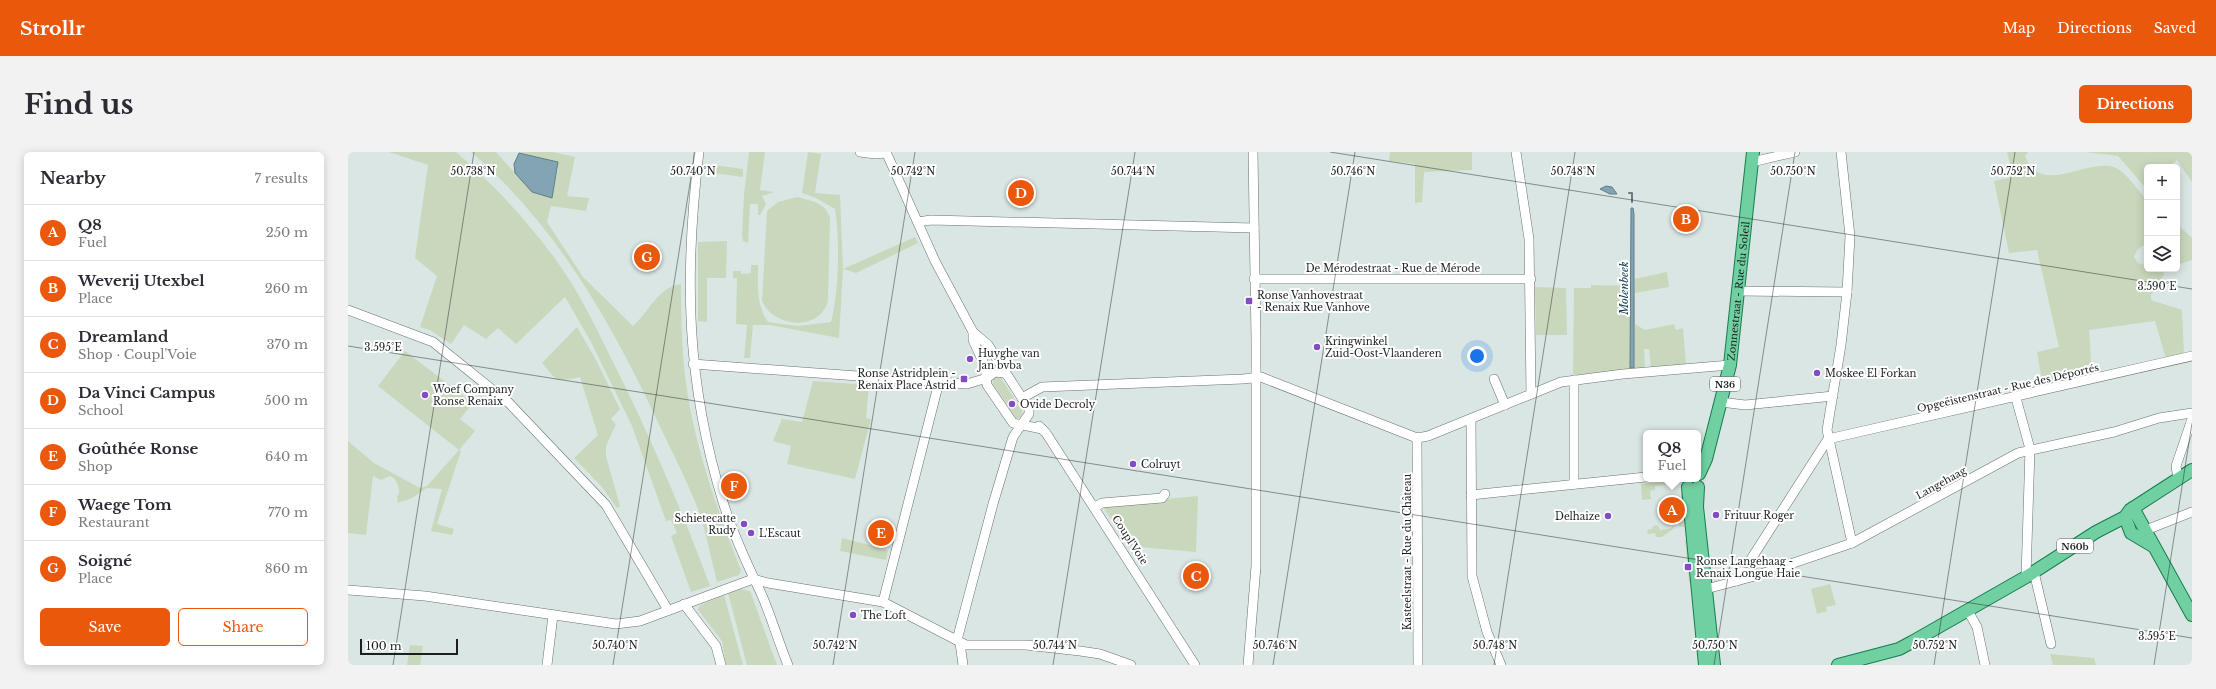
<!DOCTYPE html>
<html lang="en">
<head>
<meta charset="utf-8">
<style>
	:root { --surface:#fff; --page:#f2f2f3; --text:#2b2b33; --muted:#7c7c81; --line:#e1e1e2; --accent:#ea580c }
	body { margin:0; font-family:"Libre Baskerville",serif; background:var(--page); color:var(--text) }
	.controls { position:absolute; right:12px; top:12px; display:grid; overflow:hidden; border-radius:6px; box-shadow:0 2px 10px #0003 }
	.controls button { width:36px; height:36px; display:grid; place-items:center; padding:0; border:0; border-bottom:1px solid var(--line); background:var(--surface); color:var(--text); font:20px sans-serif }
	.scale { position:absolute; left:12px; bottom:10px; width:98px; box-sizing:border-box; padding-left:4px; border:2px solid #1b1f1e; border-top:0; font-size:11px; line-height:14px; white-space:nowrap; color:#1b1f1e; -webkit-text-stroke:3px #fff; paint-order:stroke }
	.you { position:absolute; left:1129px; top:204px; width:14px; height:14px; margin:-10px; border:3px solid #fff; border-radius:50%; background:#1a73e8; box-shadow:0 0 0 6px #1a73e833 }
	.badge { display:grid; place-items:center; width:26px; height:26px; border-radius:50%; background:var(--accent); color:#fff; font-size:13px; font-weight:700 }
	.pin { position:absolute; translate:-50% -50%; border:2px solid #fff; box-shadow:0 1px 4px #0006 }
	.popup { position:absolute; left:1295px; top:278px; width:58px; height:52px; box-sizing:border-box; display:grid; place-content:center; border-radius:6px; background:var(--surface); filter:drop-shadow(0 1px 3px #0005); font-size:13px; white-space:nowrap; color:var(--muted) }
	.popup b { font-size:15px; color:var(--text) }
	.popup::after { content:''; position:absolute; left:50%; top:100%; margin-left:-8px; border:8px solid transparent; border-top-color:var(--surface) }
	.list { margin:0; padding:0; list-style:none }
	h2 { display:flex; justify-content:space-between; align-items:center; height:52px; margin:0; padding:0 16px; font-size:17px }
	h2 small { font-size:13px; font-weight:400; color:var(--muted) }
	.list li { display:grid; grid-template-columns:26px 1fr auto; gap:12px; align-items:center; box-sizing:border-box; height:56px; padding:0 16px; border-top:1px solid var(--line) }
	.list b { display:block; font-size:15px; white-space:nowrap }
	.list p { margin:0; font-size:13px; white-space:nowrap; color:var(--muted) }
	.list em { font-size:13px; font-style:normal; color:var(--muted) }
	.actions { display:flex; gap:8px; padding:12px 16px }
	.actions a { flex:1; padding:9px 0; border:1px solid var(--accent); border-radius:6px; text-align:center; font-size:14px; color:var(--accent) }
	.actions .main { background:var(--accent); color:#fff }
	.icon { flex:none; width:22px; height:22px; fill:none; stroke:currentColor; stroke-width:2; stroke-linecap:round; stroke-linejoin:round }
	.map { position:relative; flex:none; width:1844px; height:513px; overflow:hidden; border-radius:6px }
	header { display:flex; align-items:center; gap:24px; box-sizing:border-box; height:56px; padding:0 20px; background:var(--accent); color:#fff }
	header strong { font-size:19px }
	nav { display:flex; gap:22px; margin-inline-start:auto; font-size:14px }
	.intro { display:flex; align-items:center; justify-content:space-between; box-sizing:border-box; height:96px; padding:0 24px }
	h1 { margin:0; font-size:28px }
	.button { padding:10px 18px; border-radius:6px; background:var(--accent); color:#fff; font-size:14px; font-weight:700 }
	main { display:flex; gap:24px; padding:0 24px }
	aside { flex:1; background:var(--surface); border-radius:6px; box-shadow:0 2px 10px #0003 }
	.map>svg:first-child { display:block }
</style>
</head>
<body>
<header>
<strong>Strollr</strong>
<nav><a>Map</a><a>Directions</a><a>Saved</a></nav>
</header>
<div class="intro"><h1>Find us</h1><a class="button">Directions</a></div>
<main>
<aside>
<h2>Nearby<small>7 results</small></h2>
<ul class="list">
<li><span class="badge">A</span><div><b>Q8</b><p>Fuel</p></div><em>250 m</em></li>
<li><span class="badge">B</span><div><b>Weverij Utexbel</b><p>Place</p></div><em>260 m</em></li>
<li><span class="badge">C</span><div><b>Dreamland</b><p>Shop · Coupl'Voie</p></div><em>370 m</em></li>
<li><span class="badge">D</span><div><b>Da Vinci Campus</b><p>School</p></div><em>500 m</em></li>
<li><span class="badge">E</span><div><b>Goûthée Ronse</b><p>Shop</p></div><em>640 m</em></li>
<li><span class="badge">F</span><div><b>Waege Tom</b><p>Restaurant</p></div><em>770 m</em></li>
<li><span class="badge">G</span><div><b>Soigné</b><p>Place</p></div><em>860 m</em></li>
</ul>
<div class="actions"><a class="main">Save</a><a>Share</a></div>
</aside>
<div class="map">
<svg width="1844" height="513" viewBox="0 0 1844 513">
	<rect width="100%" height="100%" fill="#dae6e3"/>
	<g fill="#c9d8bc">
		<path d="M41,0H108C144,31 177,66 205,104C229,136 246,171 263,206C301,281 333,356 362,434L343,440L323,384L329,381L323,368L318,369L284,274L243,190L217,145L168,192L150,176L138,187L116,173L103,192L82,178L72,175L89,124L67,106L80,13Z"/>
		<path d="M123,0H148L184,40L203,46L210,18V10L171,0H205L227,5L219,44L241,46L238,59L203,54L199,70L235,125L285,174C301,160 310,135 333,132C333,173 334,215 342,256C353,312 372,365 393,418L391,423L369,430C363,407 359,382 351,360C341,333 328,308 316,283C268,179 211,75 123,0Z"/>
		<polygon points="401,0 417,0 412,38 426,40 414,44 418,52 412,63 410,63 410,52 402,52 400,91 395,89 394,84 396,42"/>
		<path d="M460,0L473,2L467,41L492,43L495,117L567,85L570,91L508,121L495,117L491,186L422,173H405L402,206H396L399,173L388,172L389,126H385V108V119H393V122L403,121V113H410C410,134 408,152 420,170L449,174L483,170C491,141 492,87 487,57L468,46L454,41Z"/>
		<polygon points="1042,0 1124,0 1124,18 1076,20 1074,50 1067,51 1067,12 1041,9"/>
		<path d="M1659,0H1680L1677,4C1692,43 1733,10 1761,14C1776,15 1789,38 1799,48V91L1789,98L1786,105L1790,111L1799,114V117H1815L1816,123L1803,143V148L1834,158L1836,202L1818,207L1807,169L1741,178L1744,222L1695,234L1689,200L1711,195L1689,98L1661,101L1646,29L1665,25Z"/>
		<polygon points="1737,0 1844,0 1844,30 1829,8 1821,15 1799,15 1799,31 1796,34 1770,4"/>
		<polygon points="359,12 395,17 395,25 358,20"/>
		<path d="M449,45C462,48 478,51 482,66L480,148C473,180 426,176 414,149L419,59L430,50Z"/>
		<polygon points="1829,72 1844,86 1844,108 1832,112 1829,110"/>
		<polygon points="379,89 378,126 359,126 359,170 350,169 350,90"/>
		<polygon points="1319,120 1321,135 1287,141 1287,172 1297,178 1326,172 1328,178 1335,176 1338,212 1303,215 1301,197 1296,197 1297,216 1225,223 1226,136 1243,136 1243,133 1287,134 1286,127"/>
		<polygon points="1187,135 1218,136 1219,183 1188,183"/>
		<path d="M229,175L248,208L272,257L263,267L268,272L258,294V304L272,354L269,356L255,336L226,306L250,283L232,225C207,230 211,231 194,211Z"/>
		<path d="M57,199L125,251L112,267L127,279L111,298L113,299L89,372L106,377L104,383L83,379L94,337L79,336L64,346L50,351L49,345C54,338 49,327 42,324L33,328L25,324L18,383L0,381V289L26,311L72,336L79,334L111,298L30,234Z"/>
		<polygon points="650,225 653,226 675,260 672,266 668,266 645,232 645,227"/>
		<polygon points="465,229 521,233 518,266 523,267 507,327 439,312 443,294 425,289 434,267 454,270"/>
		<polygon points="1327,328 1330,330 1326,337 1324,332 1307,334 1307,338 1302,339 1303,347 1294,348 1293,332"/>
		<path d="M1334,339L1337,375H1333L1331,374C1333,361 1331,351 1334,339Z"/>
		<polygon points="850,344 848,400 780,394 754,353"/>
		<polygon points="1324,371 1325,377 1314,385 1308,385 1307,381 1300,382 1299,378 1304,377 1305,374 1310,373 1312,378 1324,376"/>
		<polygon points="494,386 540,398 538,408 492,399"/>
		<polygon points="1337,388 1339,388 1343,430 1341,430"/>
		<polygon points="1482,432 1488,453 1478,455 1479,459 1469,462 1463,437"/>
		<polygon points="393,437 402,439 429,513 399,513 380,441"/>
		<polygon points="376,443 395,513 378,513 374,489 350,458 352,453"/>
		<polygon points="62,493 75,494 72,513 59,513"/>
		<polygon points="1702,502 1746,506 1748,513 1705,513"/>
	</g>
	<g fill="#82a4b3" stroke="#637c86">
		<polygon points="171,1 210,10 204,46 184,40 167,21 166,12"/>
		<polygon points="1258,34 1264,35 1269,42 1262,42 1252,37"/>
		<polygon points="1283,56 1285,56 1286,62 1286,216 1282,216"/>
	</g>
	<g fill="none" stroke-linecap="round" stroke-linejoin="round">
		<polyline stroke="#637c86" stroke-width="2" points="1281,41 1284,41 1284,50"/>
		<g stroke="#67726f" stroke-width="10">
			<g id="minor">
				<path d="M351,0C336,124 338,230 375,350C385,382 398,410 412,439C423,463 430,489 440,513"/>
				<polyline points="512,0 527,2 538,1"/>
				<polyline points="538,0 587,109 625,180 625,188 637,214 639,233 665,271 694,277"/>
				<polyline points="1168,0 1181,87 1183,242"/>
				<polyline points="1493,0 1502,84 1499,140 1493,193 1479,278 1504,391"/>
				<polyline points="1404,10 1447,0"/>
				<polyline points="570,70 583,68 906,76"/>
				<polyline points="906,127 1183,127"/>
				<polyline points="1390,139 1499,140"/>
				<polyline points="0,158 85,190 161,251 258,353 320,458"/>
				<polyline points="345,212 619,232 639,226 647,220 656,221"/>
				<polyline points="1146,227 1157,253"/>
				<polyline points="1226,228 1226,332"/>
				<polyline points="674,246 694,235 895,227 913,225 1069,286 1080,284 1213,230 1275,222 1382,213"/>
				<polyline points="1668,246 1682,297 1678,425"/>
				<polyline points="1373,250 1397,253 1485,244"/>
				<polyline points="1123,267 1124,424 1139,480 1153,513"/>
				<polyline points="691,274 698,281 847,513"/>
				<polyline points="1069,286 1070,513"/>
				<polyline points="1480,287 1844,204"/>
				<polyline points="1830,327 1828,314 1844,267"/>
				<polyline points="1123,343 1298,325"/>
				<polyline points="747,355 754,351 814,346 817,342"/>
				<polyline points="1798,378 1844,360"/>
				<polyline points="1686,420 1703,492"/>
				<polyline points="405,427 420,431 535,450 618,493 678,493 732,499 752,502 783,513"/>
				<polyline points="1389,429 1480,287"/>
				<polyline points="1358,437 1407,424 1504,391 1670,301 1766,280 1811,266 1844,261"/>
				<polyline points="0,438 77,444 268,472 292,469 405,427"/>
				<polyline points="535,450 591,230"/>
				<polyline points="336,452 368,494 373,513"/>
				<polyline points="1620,459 1629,475 1637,513"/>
				<polyline points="609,488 645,352 665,285 681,262 681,257 640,193 625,180"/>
				<polyline points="612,491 615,513"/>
				<polyline points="199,513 205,463"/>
				<polyline points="900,513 908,414 908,187 905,0"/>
			</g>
		</g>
		<g stroke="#147d4c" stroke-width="14">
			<g id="major">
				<path id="s1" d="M1351,322L1358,307L1382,213L1405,0"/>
				<polyline points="1340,335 1357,513"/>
				<polyline points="1350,335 1349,355 1366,513"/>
				<polyline points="1785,356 1844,463"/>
				<polyline points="1777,365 1783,381 1805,394"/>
				<polyline points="1490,513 1551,497 1564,490 1678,425 1748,380 1777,365 1782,358 1844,318"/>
			</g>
		</g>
		<use href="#minor" stroke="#fff" stroke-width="9"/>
		<use href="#major" stroke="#70d0a2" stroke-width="12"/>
	</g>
	<path fill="none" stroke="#1b1f1e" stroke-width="1" stroke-opacity="0.45" d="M982,0L1844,137M0,194L1844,486M45,513L126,0M265,513L347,0M485,513L567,0M705,513L787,0M925,513L1007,0M1146,513L1227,0M1366,513L1447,0M1586,513L1667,0M1806,513L1844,271"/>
	<g fill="#834cc4" stroke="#fff" stroke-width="1.5">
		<rect x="897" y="145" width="8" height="8" rx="2"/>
		<circle cx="969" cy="195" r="4"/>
		<circle cx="622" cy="207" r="4"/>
		<circle cx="1469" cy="221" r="4"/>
		<rect x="612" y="223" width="8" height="8" rx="2"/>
		<circle cx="77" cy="243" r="4"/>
		<circle cx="664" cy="252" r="4"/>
		<circle cx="785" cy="312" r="4"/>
		<circle cx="1368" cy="363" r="4"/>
		<circle cx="1260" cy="364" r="4"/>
		<circle cx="396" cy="372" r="4"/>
		<circle cx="403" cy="381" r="4"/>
		<rect x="1336" y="411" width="8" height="8" rx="2"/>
		<circle cx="505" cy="463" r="4"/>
	</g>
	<g text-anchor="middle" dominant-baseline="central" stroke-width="4" stroke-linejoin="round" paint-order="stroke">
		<g fill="#fff" stroke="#5f6262" stroke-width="1">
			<rect x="1362" y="225" width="30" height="14" rx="3"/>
			<rect x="1709" y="387" width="36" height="14" rx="3"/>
		</g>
		<g font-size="9" font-weight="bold" fill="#1b1f1e">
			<text x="1377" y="232">N36</text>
			<text x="1727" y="394">N60b</text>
		</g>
		<g font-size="10" fill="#1b1f1e" stroke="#fff">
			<text x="1045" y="116">De Mérodestraat - Rue de Mérode</text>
			<text stroke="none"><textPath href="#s1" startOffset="188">Zonnestraat - Rue du Soleil</textPath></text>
			<text transform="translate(1660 236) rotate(-13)">Opgeëistenstraat - Rue des Déportés</text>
			<text transform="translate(1593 331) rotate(-29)">Langehaag</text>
			<text transform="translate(782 388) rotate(57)">Coupl'Voie</text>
			<text transform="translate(1059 400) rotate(-90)">Kasteelstraat - Rue du Château</text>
		</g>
		<g font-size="10" fill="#1b1f1e" stroke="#fff" text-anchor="start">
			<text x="909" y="143">Ronse Vanhovestraat<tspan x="909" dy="12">- Renaix Rue Vanhove</tspan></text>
			<text x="977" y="189">Kringwinkel<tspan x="977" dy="12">Zuid-Oost-Vlaanderen</tspan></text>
			<text x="630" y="201">Huyghe van<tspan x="630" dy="12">Jan bvba</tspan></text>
			<text x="608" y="221" text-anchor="end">Ronse Astridplein -<tspan x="608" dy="12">Renaix Place Astrid</tspan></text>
			<text x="1477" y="221">Moskee El Forkan</text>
			<text x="85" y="237">Woef Company<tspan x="85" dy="12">Ronse Renaix</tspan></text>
			<text x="672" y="252">Ovide Decroly</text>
			<text x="793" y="312">Colruyt</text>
			<text x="1376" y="363">Frituur Roger</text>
			<text x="1252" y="364" text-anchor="end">Delhaize</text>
			<text x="388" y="366" text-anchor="end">Schietecatte<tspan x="388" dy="12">Rudy</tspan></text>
			<text x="411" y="381">L'Escaut</text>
			<text x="1348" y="409">Ronse Langehaag -<tspan x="1348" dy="12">Renaix Longue Haie</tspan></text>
			<text x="513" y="463">The Loft</text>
		</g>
		<g font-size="11" font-style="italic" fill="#0b3c4e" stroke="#fff">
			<text transform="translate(1276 136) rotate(-90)">Molenbeek</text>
		</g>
	</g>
	<g font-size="10" text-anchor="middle" fill="#1b1f1e" stroke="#fff" stroke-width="4" stroke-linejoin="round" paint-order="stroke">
		<text x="125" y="23">50.738°N</text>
		<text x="345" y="23">50.740°N</text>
		<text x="565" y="23">50.742°N</text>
		<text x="785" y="23">50.744°N</text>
		<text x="1005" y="23">50.746°N</text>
		<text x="1225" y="23">50.748°N</text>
		<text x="1445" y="23">50.750°N</text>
		<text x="1665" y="23">50.752°N</text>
		<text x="1809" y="138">3.590°E</text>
		<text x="35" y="199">3.595°E</text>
		<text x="1809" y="488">3.595°E</text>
		<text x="267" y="497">50.740°N</text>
		<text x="487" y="497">50.742°N</text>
		<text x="707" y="497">50.744°N</text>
		<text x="927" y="497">50.746°N</text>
		<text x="1147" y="497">50.748°N</text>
		<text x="1367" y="497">50.750°N</text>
		<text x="1587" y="497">50.752°N</text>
	</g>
</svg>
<div class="controls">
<button>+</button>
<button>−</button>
<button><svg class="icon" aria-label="layers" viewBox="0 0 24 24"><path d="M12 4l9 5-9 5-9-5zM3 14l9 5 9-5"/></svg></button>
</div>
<div class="scale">100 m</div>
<div class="you"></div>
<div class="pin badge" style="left:1324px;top:358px">A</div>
<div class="popup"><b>Q8</b>Fuel</div>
<div class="pin badge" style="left:1338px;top:67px">B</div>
<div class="pin badge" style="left:848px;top:424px">C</div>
<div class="pin badge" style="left:673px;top:41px">D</div>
<div class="pin badge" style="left:533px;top:381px">E</div>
<div class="pin badge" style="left:386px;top:334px">F</div>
<div class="pin badge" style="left:299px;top:105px">G</div>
</div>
</main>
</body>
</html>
